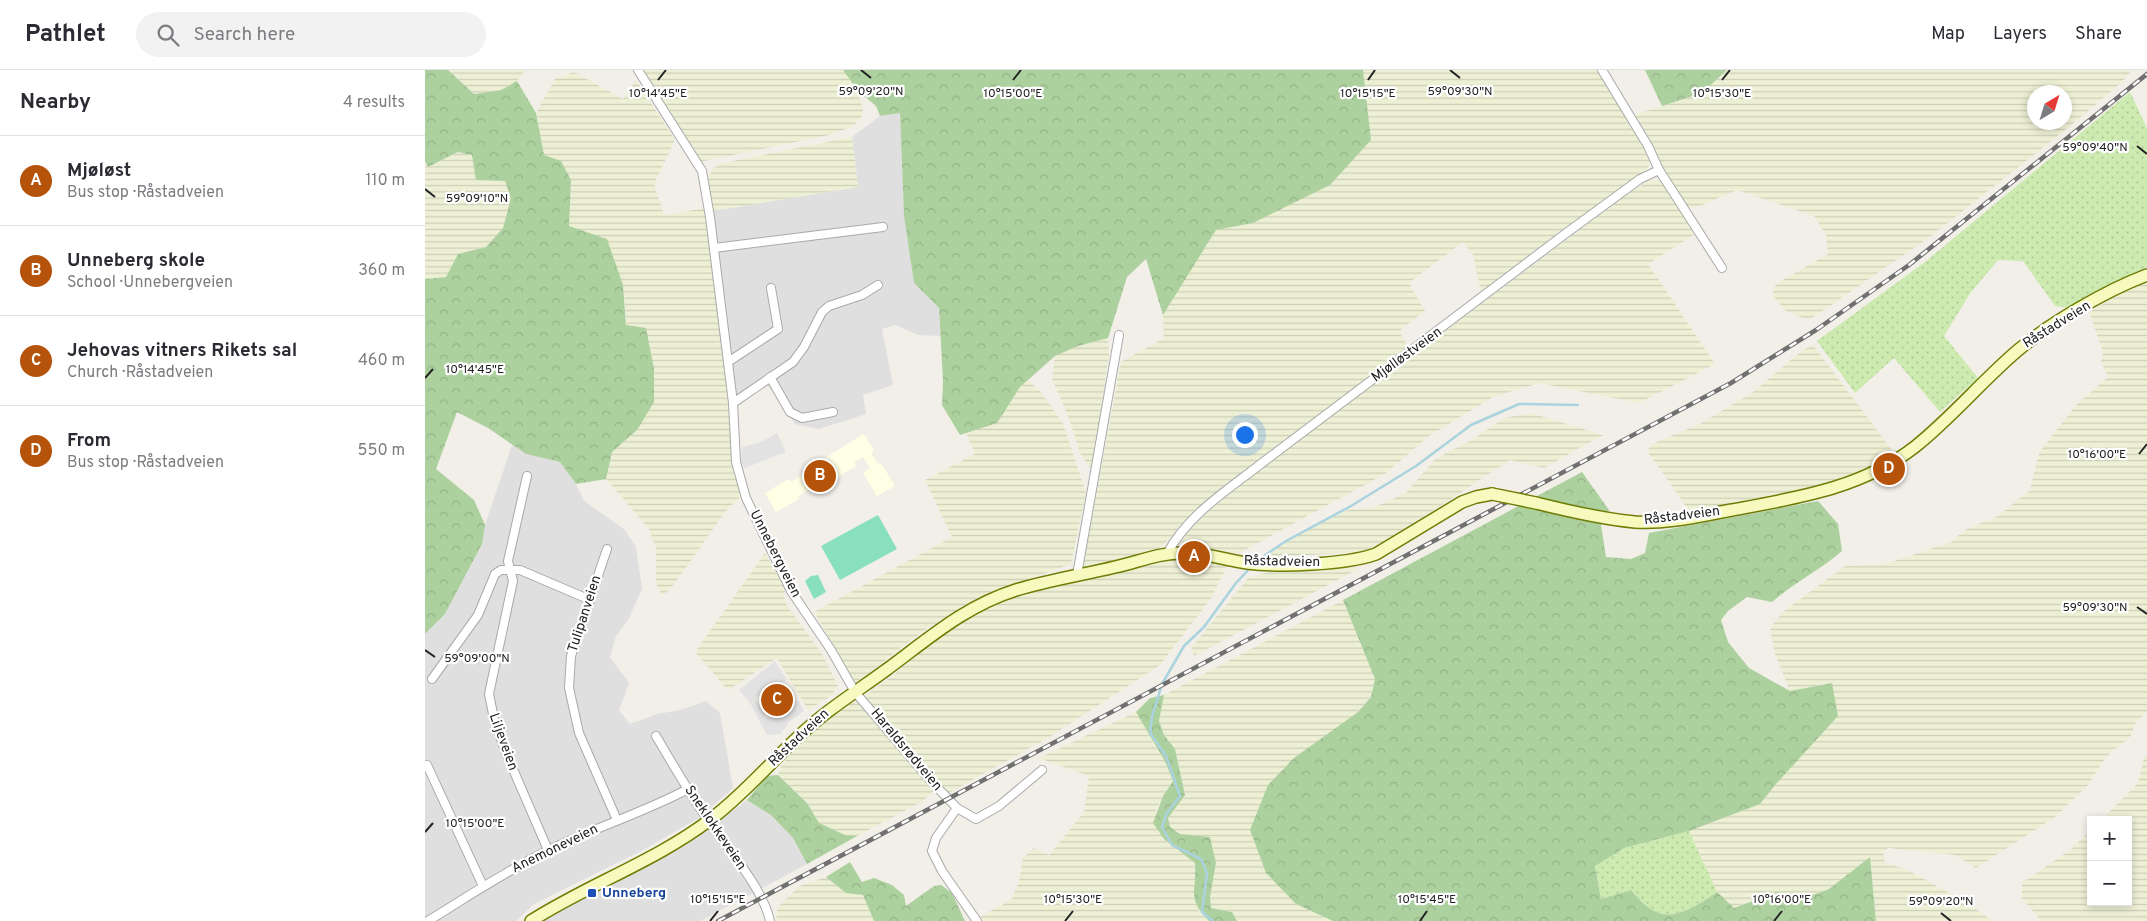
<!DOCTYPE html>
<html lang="en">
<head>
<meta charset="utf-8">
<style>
	:root { --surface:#fff; --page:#f2f2f3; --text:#2b2b33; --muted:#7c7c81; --line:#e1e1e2; --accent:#b45309 }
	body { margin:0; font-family:Overpass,sans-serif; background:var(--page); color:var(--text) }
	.controls { position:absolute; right:15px; bottom:15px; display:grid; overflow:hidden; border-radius:0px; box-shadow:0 2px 8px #0003 }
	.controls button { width:45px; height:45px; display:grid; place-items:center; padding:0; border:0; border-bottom:1px solid var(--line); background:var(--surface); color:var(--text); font:25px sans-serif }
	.compass { position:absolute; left:1602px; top:15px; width:45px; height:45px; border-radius:50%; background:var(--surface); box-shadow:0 2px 8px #0003; rotate:38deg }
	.you { position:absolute; left:819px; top:364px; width:18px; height:18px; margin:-12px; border:4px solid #fff; border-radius:50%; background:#1a73e8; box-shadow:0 0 0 8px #1a73e833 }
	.badge { display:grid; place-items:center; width:32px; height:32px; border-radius:50%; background:var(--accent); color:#fff; font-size:16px; font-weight:700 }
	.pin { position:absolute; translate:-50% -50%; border:2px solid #fff; box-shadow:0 1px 5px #0006 }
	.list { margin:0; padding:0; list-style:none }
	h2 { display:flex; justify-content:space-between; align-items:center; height:65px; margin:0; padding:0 20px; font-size:21px }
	h2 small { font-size:16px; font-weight:400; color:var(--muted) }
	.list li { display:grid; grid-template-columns:32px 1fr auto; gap:15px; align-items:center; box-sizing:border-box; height:90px; padding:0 20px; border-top:1px solid var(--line) }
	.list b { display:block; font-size:19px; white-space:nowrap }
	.list p { margin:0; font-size:16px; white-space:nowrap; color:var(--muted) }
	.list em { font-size:16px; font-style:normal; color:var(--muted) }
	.icon { flex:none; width:28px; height:28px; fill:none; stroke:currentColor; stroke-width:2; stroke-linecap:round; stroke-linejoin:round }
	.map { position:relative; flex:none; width:1722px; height:851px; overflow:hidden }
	header { display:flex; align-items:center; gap:30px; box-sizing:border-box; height:70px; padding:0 25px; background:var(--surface); border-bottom:1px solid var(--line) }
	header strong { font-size:24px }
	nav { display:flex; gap:28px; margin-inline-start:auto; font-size:18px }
	.search { width:350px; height:45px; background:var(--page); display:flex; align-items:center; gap:12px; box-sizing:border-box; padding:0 18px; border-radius:28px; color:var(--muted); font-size:19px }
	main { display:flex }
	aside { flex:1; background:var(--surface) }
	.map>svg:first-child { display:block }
</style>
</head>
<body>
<header>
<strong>Pathlet</strong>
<div class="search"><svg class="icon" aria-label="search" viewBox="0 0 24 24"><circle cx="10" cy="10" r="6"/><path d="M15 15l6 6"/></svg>Search here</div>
<nav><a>Map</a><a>Layers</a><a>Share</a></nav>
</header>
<main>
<aside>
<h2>Nearby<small>4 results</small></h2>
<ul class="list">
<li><span class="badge">A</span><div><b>Mjøløst</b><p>Bus stop · Råstadveien</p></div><em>110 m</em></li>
<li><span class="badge">B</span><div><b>Unneberg skole</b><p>School · Unnebergveien</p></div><em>360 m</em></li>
<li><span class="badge">C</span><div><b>Jehovas vitners Rikets sal</b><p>Church · Råstadveien</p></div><em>460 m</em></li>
<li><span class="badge">D</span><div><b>From</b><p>Bus stop · Råstadveien</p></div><em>550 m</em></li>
</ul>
</aside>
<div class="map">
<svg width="1722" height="851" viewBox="0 0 1722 851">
	<defs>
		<pattern id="farmland-rules" width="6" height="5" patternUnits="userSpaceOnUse" patternTransform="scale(1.25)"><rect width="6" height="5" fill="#eef0d5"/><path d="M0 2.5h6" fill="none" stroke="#ccceb7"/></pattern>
		<pattern id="grass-dots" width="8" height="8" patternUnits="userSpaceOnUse" patternTransform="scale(1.25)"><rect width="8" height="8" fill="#cdebb0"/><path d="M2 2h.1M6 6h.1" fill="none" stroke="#b0c997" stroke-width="1.8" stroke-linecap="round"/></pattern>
		<pattern id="forest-crowns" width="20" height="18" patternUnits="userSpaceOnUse" patternTransform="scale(1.25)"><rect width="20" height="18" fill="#add19e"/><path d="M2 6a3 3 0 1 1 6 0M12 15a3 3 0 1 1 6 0" fill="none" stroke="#95b388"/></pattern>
	</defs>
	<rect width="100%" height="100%" fill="#f2efe9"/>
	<g fill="#e0dfdf">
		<polygon points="475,43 479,146 489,213 514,238 515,266 493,265 471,255 457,259 468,315 438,325 441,344 394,359 370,354 342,314 311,329 287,141 433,117 427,67 455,46"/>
		<polygon points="87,375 101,384 135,392 151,414 159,431 200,460 211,477 217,519 203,550 191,566 185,587 204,613 194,640 205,654 232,644 255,640 281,631 295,643 308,718 274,748 218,780 109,834 91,851 0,851 0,564 20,544 57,474 60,455"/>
		<polygon points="322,730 346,745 368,768 382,794 276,851 115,851 281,760"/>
	</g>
	<polygon fill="#ffffe5" points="439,364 449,380 446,383 453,394 456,393 470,416 452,426 438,403 445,398 438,387 429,392 431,396 396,417 394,414 373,426 374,429 351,442 340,423 364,409 366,412 386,400 385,397"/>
	<g fill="url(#farmland-rules)" fill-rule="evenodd">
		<polygon points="23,0 100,0 92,11 76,20 49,24"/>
		<polygon points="217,0 418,0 433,21 438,41 436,48 428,56 404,65 274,92"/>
		<polygon points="938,0 1172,0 1227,90 1220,102 1056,223 1048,185 1038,172 984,213 1000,241 974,261 984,278 798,416 734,479 675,496 658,497 696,292 739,268 738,245 791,160 828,153 939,17"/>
		<path d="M1302,0H1705V3L1697,12L1644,57L1506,166L1386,249L1378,248L1361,241L1347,225L1351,214L1403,184L1401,165L1389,146L1312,120L1277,135L1262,139L1209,45L1277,23ZM1610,22H1640V52H1610Z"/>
		<polygon points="149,2 198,29 211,10 250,70 229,114 239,145 281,138 303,326 308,394 317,425 300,442 245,520 237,525 231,513 231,478 224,459 181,409 187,382 212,360 198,215 144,156 136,91 119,86 111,43 130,9"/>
		<polygon points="427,67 433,117 287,141 283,107 289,98 294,94"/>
		<polygon points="34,82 47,85 80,111 87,128 78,158 61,177 33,184 21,207 0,209 0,91 3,97"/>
		<polygon points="1236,110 1249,126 1270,164 1223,194 1290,294 1214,333 1114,313 1068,327 1004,366 960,404 814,483 756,475 761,463 799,427 1199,126 1224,111"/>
		<polygon points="1722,212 1722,641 1710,654 1706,666 1681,687 1663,715 1630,747 1551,798 1530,785 1463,778 1458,782 1460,793 1483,800 1542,833 1568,851 1451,851 1445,787 1404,819 1385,826 1352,822 1308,838 1292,822 1264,761 1335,734 1351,714 1406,613 1365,621 1350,584 1345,558 1359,541 1420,496 1461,494 1526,472 1540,460 1573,446 1605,420 1614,383 1650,336 1683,307 1676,292 1678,282 1664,242 1697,223"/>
		<polygon points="683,268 684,283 670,385 665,398 655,383 645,351 627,309 630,286 653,276"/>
		<polygon points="1388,275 1467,380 1462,392 1388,420 1266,443 1222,381 1227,374 1275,354 1328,322 1378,280"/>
		<polygon points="603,310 615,321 638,353 661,423 646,494 553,528 501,559 431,613 389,542 527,467 500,410 550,384 541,363 572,353 595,317"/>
		<polygon points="1106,343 1178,365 1119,398 1085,390 989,453 974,468 942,482 841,487 870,465 925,439 947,438 981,423 1010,389 1050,368 1079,348"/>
		<polygon points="340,483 361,520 358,524 362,536 396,582 413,616 406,626 383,640 352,588 303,620 270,582"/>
		<polygon points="757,487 802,496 787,527 735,595 626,666 522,724 484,683 439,626 469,605 483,588 545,544 596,524 728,491"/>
		<polygon points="935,498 769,586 766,578 823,508 854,499"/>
		<polygon points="918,530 950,609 946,627 825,760 841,803 871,834 908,851 812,851 807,842 786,838 785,827 791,793 785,768 755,764 745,757 743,748 760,725 750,679 739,665 734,651 739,625"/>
		<polygon points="426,630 439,636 509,721 498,731 432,766 420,765 394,753 382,733 353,705 356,696 384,661"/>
		<polygon points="711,642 740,691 748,711 738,726 731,740 739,769 770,793 774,841 784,851 556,851 555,847 586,830 594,812 598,788 609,778 624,785 659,742 664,706 614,688"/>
		<polygon points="1722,685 1722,851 1616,851 1597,828 1597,813 1645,780 1666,760 1666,832 1703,832 1703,750 1676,750 1713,713 1719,688"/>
		<polygon points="401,807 421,823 438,825 449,851 352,851 351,843 354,836 367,823 377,815"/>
	</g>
	<g fill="url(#grass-dots)">
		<polygon points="1705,22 1722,58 1722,197 1693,210 1645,238 1630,236 1598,191 1573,190 1546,222 1519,266 1553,308 1515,342 1469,288 1430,323 1392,271 1500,192"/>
		<path d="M1264,761L1292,822C1278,832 1252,850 1234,843C1222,839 1214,829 1206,820L1176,829L1170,795L1199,778Z"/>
	</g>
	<g fill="url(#forest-crowns)">
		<polygon points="0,0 23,0 49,24 76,20 92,11 111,43 119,85 136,91 146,110 144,156 182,169 198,215 201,255 221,258 229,299 229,332 212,360 187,382 181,409 151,414 135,392 101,384 63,358 32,342 11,399 49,430 60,455 57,474 20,544 0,564 0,209 21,207 33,184 61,177 78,158 86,128 80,111 51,110 47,85 33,82 3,97 0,91"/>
		<polygon points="418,0 938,0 946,70 905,115 828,153 791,160 738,245 721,189 702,207 683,268 653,276 630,286 595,317 572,353 535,365 517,335 518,310 514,238 489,213 479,146 475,43 455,46 451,36 433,21"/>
		<polygon points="1220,0 1302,0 1277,23 1237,36"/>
		<path d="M1157,402L1184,440L1176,455L1181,487L1206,489L1220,483L1224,463L1393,431L1413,454L1417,481C1395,500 1369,513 1347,532L1322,527L1303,541L1296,550L1303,572L1324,598L1365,621L1407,613L1413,646L1351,714L1335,734L1264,761L1199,778L1170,796L1176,829L1206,820C1214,829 1222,839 1234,843C1252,850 1278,832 1292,822L1309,838L1352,822L1385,826L1404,819L1445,787L1451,851H908L871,834L841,803L825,760L843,715L869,688L933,642L946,627L950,609L918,530Z"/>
		<path d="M739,625L734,651L739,665L750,679L760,725L743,748L745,757L755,764L785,767L791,793L785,827L786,838L807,842L812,851H784C761,828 772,821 770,793L739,769L728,753L738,726L748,711L740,691L711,642L725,628Z"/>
		<polygon points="353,705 382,733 394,753 420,765 432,766 382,794 368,768 346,745 322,730 342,706"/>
		<polygon points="425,792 437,812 449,808 467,815 479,825 481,836 509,816 516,815 527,823 540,851 449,851 438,825 421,823 401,807"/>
	</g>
	<g fill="#88e0be">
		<polygon points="453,445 472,479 415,510 396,476"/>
		<polygon points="393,505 401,522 389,529 380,511 386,506"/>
	</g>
	<g fill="#e2e2e2">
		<polygon points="352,363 361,382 320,398 316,393 317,377 336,372"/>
		<polygon points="350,591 362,610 330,628 342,648 373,630 379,641 365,651 355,664 342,665 325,633 314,620"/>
	</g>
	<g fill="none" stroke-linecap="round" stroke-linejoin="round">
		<g stroke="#aad3df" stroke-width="2.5">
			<polyline points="833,490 861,471 926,436 991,396 1046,355 1094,334 1153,335"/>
			<polyline points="788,851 777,842 782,803 776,789 747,775 737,757 742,743 755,726 741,686 725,663 727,647 737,614 759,576 779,557 811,513 826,497"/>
		</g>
		<g stroke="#a9a9a9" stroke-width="10">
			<g id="minor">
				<polyline points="213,0 277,101 285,147 308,333 311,392 321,428 366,521 406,580 430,622 505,710 532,738 511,768 507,781 517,801 552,851"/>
				<polyline points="1177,0 1223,76 1234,100 1297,198"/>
				<polyline points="289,178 458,157"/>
				<polyline points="303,292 353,259 346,218"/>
				<polyline points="345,307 365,342 377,348 408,342"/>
				<polyline points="308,333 368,292 379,277 397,242 404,236 437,225 453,215"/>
				<polyline points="102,406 83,491 88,511 64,624 69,649 81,683 123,780"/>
				<polyline points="182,479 146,586 144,618 154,663 192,750"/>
				<path d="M742,484C762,445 804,419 837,393L1140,164L1215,109L1234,100"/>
				<polyline points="652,505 694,265"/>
				<polyline points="7,609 53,545 70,504 76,500 95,500 163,529"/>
				<path d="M231,666C247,693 263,721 281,747C300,775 338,818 345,851"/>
				<polyline points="2,695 58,816"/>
				<polyline points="532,738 551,749 574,736 617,700"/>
				<path d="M3,851C42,827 81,801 122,781C168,758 218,743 263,719"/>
			</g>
		</g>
		<g stroke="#707d05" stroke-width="14">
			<g id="secondary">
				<path d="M1111,433C1143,441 1177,449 1210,452C1243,454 1275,446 1307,440C1372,428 1438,418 1491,376C1527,347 1557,311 1592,281C1625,253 1682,220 1722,205"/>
				<path d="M106,851C164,814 231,791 286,749C318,725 344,694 373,667C400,641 431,622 461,600C503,569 540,536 591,520C624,510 657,505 690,497C713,492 736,482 760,483C781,483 801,490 822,493C855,497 919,495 951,484L1037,432L1051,427L1067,424"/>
			</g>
		</g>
		<use href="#minor" stroke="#fff" stroke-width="8"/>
		<use href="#secondary" stroke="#f7fabf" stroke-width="11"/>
		<g stroke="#707070" stroke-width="4.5">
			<polyline id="rail" points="293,851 1306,313 1391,260 1484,195 1722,4"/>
		</g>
		<use href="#rail" stroke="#fff" stroke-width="2.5" stroke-dasharray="8" stroke-linecap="butt"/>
		<g stroke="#707d05" stroke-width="14" stroke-linecap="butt">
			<polyline id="secondary-bridge" points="1067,424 1111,433"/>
		</g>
		<use href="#secondary-bridge" stroke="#f7fabf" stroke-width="11"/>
	</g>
	<path fill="none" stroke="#222" stroke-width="2" d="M436,0L446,8M1025,0L1035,8M233,10L241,0M588,10L596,0M943,10L950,0M1297,10L1305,0M1712,76L1722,84M0,119L10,127M0,308L8,299M1714,384L1722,374M1712,537L1722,544M0,580L10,587M0,762L8,753M1516,843L1526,851M285,851L293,841M640,851L648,841M995,851L1002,841M1349,851L1357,841"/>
	<rect fill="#1a4fb4" stroke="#fff" stroke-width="2" x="162" y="818" width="10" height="10" rx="2.5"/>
	<g text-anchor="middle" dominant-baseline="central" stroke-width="4.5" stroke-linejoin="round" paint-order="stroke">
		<g font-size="14" fill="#222" stroke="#fff">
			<text transform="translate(1632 255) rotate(-32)">Råstadveien</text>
			<text transform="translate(982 285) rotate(-36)">Mjølløstveien</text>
			<text transform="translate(1257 446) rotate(-7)">Råstadveien</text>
			<text transform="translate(350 484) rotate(63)">Unnebergveien</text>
			<text transform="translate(857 492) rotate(1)">Råstadveien</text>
			<text transform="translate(160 544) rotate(-72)">Tulipanveien</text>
			<text transform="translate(374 668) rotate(-43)">Råstadveien</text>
			<text transform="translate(78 672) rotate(70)">Liljeveien</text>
			<text transform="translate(481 680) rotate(50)">Haraldsrødveien</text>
			<text transform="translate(290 758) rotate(56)">Sneklokkeveien</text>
			<text transform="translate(130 779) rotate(-26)">Anemoneveien</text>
		</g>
		<g font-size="14" font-weight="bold" fill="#164399" stroke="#fff" text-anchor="start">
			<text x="177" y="823">Unneberg</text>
		</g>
	</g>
	<g font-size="12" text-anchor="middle" fill="#222" stroke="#fff" stroke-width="4.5" stroke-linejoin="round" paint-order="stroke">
		<text x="446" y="25">59°09'20"N</text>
		<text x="1035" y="25">59°09'30"N</text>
		<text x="233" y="27">10°14'45"E</text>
		<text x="943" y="27">10°15'15"E</text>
		<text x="1297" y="27">10°15'30"E</text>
		<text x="588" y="27">10°15'00"E</text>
		<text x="1670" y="81">59°09'40"N</text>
		<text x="52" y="132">59°09'10"N</text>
		<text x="50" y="303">10°14'45"E</text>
		<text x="1672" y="388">10°16'00"E</text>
		<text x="1670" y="541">59°09'30"N</text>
		<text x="52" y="592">59°09'00"N</text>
		<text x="50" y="757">10°15'00"E</text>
		<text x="293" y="833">10°15'15"E</text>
		<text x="648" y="833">10°15'30"E</text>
		<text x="1002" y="833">10°15'45"E</text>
		<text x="1357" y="833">10°16'00"E</text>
		<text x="1516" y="835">59°09'20"N</text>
	</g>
</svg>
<div class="controls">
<button>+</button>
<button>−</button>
</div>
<svg class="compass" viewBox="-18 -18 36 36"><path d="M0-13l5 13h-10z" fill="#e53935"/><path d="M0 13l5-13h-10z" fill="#7c7c81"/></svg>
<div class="you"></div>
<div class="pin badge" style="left:769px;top:487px">A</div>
<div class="pin badge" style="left:395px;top:406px">B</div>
<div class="pin badge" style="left:352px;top:630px">C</div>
<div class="pin badge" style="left:1464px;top:399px">D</div>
</div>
</main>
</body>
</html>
